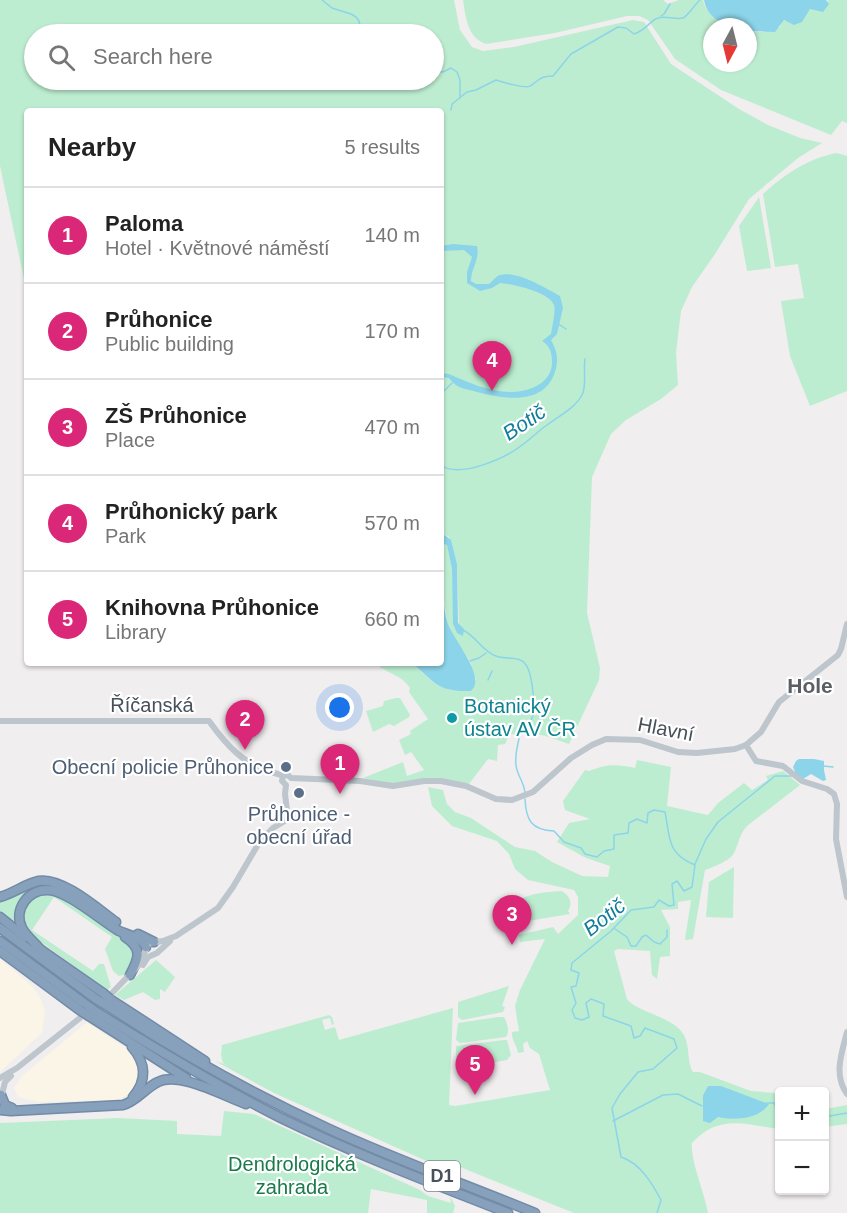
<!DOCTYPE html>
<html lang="en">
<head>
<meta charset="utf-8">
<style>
	:root { --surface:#fff; --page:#f2f2f2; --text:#222; --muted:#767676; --line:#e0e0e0; --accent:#db2777 }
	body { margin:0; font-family:Arial,sans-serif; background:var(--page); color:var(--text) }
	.controls { position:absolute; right:18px; bottom:18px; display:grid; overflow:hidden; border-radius:6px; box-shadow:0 2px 4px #0004 }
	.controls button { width:54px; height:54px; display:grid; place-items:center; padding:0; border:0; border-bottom:2px solid var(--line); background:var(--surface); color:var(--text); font:30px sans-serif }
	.compass { position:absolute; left:703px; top:18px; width:54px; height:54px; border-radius:50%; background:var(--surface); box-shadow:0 2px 4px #0004; rotate:187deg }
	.you { position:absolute; left:340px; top:708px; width:21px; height:21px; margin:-15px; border:4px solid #fff; border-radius:50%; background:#1a73e8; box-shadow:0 0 0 9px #1a73e833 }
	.badge { display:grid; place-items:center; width:39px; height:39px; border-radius:50%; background:var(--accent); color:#fff; font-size:20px; font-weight:700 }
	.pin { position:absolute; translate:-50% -50px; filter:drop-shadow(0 2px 3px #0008) }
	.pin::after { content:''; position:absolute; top:32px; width:21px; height:18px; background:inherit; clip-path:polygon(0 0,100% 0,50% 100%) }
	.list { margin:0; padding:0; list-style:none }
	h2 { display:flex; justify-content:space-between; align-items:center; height:78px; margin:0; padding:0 24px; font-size:26px }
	h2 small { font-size:20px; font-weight:400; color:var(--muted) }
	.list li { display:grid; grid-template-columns:39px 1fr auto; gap:18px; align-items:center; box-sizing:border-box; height:96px; padding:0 24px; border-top:2px solid var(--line) }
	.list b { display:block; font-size:22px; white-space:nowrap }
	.list p { margin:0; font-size:20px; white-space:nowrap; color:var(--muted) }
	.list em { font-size:20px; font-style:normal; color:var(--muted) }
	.icon { flex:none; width:33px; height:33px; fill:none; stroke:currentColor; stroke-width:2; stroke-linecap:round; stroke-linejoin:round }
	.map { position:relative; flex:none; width:847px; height:1213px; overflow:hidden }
	.search { position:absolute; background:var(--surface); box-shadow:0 2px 4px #0004; left:24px; top:24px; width:420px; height:66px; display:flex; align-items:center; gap:15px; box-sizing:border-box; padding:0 21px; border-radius:33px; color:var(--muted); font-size:22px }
	.panel { position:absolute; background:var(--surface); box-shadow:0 2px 4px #0004; left:24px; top:108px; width:420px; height:558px; border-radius:6px }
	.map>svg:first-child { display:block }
</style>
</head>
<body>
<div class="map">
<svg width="847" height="1213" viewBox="0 0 847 1213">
	<rect width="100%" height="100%" fill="#f0eeee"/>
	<g fill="#fbf5e7">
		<polygon points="0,959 31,985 40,997 45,1011 42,1033 0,1072"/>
		<polygon points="87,1022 126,1048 135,1057 139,1068 139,1080 133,1091 119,1100 38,1102 18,1097 14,1088 22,1076"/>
	</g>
	<g fill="#bdedd0" fill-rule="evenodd">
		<path d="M0,0H454L460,30L472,47L483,51L514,47L633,20L644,22L671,64L739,109L768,125L800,138L822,143L798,158L749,199L715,254L692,287L681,311L676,353L678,385L661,399L626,420L611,434L592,477L587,613L600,668L599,680L569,744L546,736L524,732L518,735L510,734L505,744L498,745L497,761L488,759L469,784L438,778H424L408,783L392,784L363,778L403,762L407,776L424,770L411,752L405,755L399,740L411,734L410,731L428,719L409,692L410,688C402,676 394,676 382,668L381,669L379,663H412C434,683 439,692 471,691L476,679L470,661L453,636L447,621L441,579V543L447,544L452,569L454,628L459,626L457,564L449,537L441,532V111H27V293L0,166ZM34,34H434V80H34Z"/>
		<path d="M463,0H663L668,4L679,0H703C706,14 719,22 732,27H712V63H748V31L762,32L780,27L782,21C793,21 800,18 809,10C814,6 823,4 829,1L826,0H847V123L842,121L831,135L721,90L675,59L648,20L639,16H627L555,33L486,44C467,37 466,18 463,0Z"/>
		<path d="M837,153L847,156V391L810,406L790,356L781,301L804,298L798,264L775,267L763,194C784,175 808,158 837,153Z"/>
		<polygon points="759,197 771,268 747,271 739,226"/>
		<polygon points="396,698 400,698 410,715 409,717 394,726 389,724 373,732 366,711 383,706 384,701"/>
		<path d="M637,760L671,767L667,806L708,815L718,803L744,783L752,790L768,780L766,776L783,771L800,785L747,826C739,835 739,843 734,853C730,861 713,867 705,870L693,939L685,940L691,900L678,902V909L661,910L670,927V956L660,957L657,979L652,975L650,951L618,949L614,951L627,999C637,1012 667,1015 681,1031C691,1042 686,1060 693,1072H700L751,1091L775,1093L779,1100V1129C747,1125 719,1113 692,1143C690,1160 705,1194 708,1213H574L455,1165L452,1161L448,1165L440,1167L274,1093L215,1061L227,1065L223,1063L221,1055L222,1045L329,1015L332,1017L334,1024L332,1025L330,1018L322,1020L325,1030L335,1027L339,1040L453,1008L449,1105L455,1106L550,1090L539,1054L530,1048L527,1041L523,1044L524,1052L518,1053C517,1046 511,1039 512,1032L519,1031L515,1006L520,990L545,939L520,942L519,935L553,927L558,934L578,915V897L574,890L528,880L515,869L509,854L497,841L452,826L432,806L428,787L443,790L447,804L455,812L471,818L515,847L535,851L552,862L582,876L608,877L610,866L586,858L557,842L569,823L590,819L565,810L563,801L585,770L589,771C607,764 617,764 635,768ZM708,1086H721L767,1107L761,1112L737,1119L718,1117L703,1121V1095Z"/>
		<polygon points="734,867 733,918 706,917 709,882"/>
		<path d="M42,886H49C23,892 15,898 16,925L0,913V901L33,887Z"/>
		<path d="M561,891C570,895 573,903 568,911L570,914L522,922L523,918C500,894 548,892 561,891Z"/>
		<polygon points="40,893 61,897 107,927 130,943 136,957 127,974 119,976 113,971 105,949 112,937 54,897 32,930 93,971 99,964 104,964 111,987 107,990 30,934 22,922 25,905"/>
		<polygon points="156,960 175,977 165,992 160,989 160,999 155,1000 143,992 124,1000 115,995"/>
		<polygon points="509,986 502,1006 505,1007 503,1012 462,1020 458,1017 458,1002"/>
		<path d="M498,1017H504C507,1023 510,1031 506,1037L460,1043L456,1040L458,1023Z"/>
		<polygon points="504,1040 507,1040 511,1055 507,1060 462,1068 456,1063 456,1046"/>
		<polygon points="847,1105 847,1124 825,1127 825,1109"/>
		<polygon points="224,1111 254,1114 420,1190 428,1196 451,1203 450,1196 455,1206 453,1213 427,1213 427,1200 371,1189 368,1213 0,1213 0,1123 118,1118 177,1121 177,1134 221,1136"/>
	</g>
	<g fill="#8cd4e9">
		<path d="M704,0H826L829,4L823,12L810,9L802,22L794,25L784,20L775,32L749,31L748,27C729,27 708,22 704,0Z"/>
		<path d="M453,244L477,246C480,260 471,268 471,281L476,284H489C493,281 496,276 500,275C516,270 546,288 560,296L563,308L557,334L551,340C557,351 559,359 555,372C544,406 504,399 477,392C464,388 457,389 449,378L441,377V373L449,374C467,382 492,393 512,392C531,392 553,382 552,361C552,352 549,345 542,341L551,334C552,328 556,309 554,305C549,292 513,284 500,283L492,288L480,291L467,283V272L472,257L464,250L441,251V246Z"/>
		<polygon points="441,532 451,540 457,564 458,623 464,629 463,636 457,633 453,624 452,569 447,545 441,543"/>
		<path d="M441,579C444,593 443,607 447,621C452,639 488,677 471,691C437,692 436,683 412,663H441Z"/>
		<polygon points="799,759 814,759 824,761 824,770 826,780 823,781 811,774 803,779 796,774 793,767 796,761"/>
		<path d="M708,1086H721L769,1104C760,1119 733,1121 718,1117L710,1123L703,1121V1095Z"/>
	</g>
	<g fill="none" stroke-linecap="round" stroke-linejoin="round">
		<g stroke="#8cd4e9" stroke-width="1.5">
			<polyline points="322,0 332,8 351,14 356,17 359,21 361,31 369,34"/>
			<polyline points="661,16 664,14 670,4"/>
			<polyline points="434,71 443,72 451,68 457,72 460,80 460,98"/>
			<path d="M451,110L452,104L467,92L476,90L496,80C502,82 526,89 530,86C542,79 537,77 553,76L571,54L618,27L626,28L634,34C648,29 649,21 658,18C666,15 675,20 683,18C688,16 695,4 700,0"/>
			<polyline points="557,323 566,329"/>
			<polyline points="441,394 452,383"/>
			<path d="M441,465C459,479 506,458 522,445C531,439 538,431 547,425C559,416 575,408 582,395C587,386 583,370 585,359"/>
			<path d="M463,630C477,637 482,651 496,656C505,660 520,655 526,665C532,673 537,712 531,720C530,721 524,724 522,725C520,737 514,753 516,765C517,776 525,783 525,794"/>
			<polyline points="470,661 479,658 486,653"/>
			<polyline points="488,680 492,671"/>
			<polyline points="823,766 833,767"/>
			<path d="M525,799C526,820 531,830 554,831L564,842L581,848L585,854L597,857L604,851L614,849V835L628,833L629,823L637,819L647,823L648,813L654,810L665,812C670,838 667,854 695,865L692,887L684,891L677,881L672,884L674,905L669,906L659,900L654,907L631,910L611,931L572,963L571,970L579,973L576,986L571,987L576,1003L572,1010L575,1018L582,1020L589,1017L586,1003L591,999L604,1004L603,1016L631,1026L634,1038L640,1036L645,1028L674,1039L677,1048L653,1069L638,1072L620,1094L612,1108L621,1157C640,1163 652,1183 661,1200L657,1213"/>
			<polyline points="695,864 706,839 718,822 775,776 792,776"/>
			<polyline points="615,929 627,937 631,946 636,946 642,937 646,935 654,942 660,944 667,937 667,930"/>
			<polyline points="767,1103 774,1103 780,1113"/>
			<polyline points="824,1117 847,1113"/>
			<polyline points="613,1121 663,1095 678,1094 702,1106"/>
		</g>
		<g stroke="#728ba7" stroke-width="11">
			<g id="highway">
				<path d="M0,897C14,893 25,884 39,881C62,877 98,909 116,922"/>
				<polyline points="0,917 25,937"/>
				<polyline points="0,928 96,999"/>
				<polyline points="138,934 154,942"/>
				<path d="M125,937C143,949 139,958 130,975"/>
				<polyline points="0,941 88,1006"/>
				<polyline points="37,947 103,993"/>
				<path d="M40,949C34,942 26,936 22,928C13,910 28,889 48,890C66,890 102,921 119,931C128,935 142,937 146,947"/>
				<polyline points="0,951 81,1011"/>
				<polyline points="110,999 205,1061"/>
				<path d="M106,1005C177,1052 251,1093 329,1129C396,1160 467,1185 535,1213"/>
				<path d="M95,1011C156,1049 217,1086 281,1118C355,1154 432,1183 508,1213"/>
				<polyline points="89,1016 186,1078"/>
				<path d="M132,1047C146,1063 147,1081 133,1097"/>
				<polyline points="1,1095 5,1105 12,1108"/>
				<path d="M0,1110L11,1111L123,1105C137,1101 145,1088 158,1082C179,1071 224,1096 246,1104"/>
			</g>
		</g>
		<g stroke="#bdc5cd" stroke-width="6">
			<path d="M0,721H209C227,746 244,765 274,773C280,774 282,777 288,775L291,778L360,781L393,786L424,781H441L466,786L496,799L512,800L533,792L571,758L592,745L606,739L640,740L678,752L697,753L735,749L746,745L761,732L779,702L838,655L841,649L847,624"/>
			<polyline points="746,745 756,761 783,766 802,781 827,789 834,794 837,804 836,839 847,897"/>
			<polyline points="143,965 148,957 157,953 170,941"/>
			<polyline points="112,993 138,966 149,943 163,941 176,936 218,908 233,887 260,841 273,828 288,819 285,794 286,785 282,781 283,776"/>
			<path d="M847,1032C842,1052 833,1075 847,1094"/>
			<polyline points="0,1078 17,1068 80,1018"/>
			<polyline points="1,1098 5,1082 11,1076"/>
		</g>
		<use href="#highway" stroke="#87a0bb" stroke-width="8"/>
		<g stroke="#728ba7" stroke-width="11" stroke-linecap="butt">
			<g id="highway-bridge">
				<polyline points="103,993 110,999"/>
				<polyline points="96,999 106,1005"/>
				<polyline points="88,1006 95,1011"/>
				<polyline points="81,1011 89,1016"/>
			</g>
		</g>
		<use href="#highway-bridge" stroke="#87a0bb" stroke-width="8"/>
	</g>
	<circle fill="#0f9aa8" stroke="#fff" stroke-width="2" cx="452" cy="718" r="6"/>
	<g fill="#5c6f8a" stroke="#fff" stroke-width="2">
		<circle cx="286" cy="767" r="6"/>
		<circle cx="299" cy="793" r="6"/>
	</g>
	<g text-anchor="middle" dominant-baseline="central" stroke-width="4.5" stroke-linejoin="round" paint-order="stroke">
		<rect fill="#fff" stroke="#7e858c" stroke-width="1.5" x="424" y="1161" width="36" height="30" rx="4.5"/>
		<g font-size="18" font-weight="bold" fill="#47515b">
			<text x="442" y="1176">D1</text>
		</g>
		<g font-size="20" fill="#47515b" stroke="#fff">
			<text x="152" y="705">Říčanská</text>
			<text transform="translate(666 729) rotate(11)">Hlavní</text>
		</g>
		<g font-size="20" fill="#0d838f" stroke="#fff" text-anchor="start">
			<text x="464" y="706">Botanický<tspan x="464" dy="23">ústav AV ČR</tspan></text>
		</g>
		<g font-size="20" fill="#4e5e75" stroke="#fff" text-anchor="end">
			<text x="274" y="767">Obecní policie Průhonice</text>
			<text x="299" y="814" text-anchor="middle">Průhonice -<tspan x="299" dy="23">obecní úřad</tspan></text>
		</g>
		<g font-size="20" fill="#1a7a4b" stroke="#fff">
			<text x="292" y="1164">Dendrologická<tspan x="292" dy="23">zahrada</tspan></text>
		</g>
		<g font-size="21" font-style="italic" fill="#117d9c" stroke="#fff">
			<text transform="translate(524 422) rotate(-34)">Botič</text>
			<text transform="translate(604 917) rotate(-38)">Botič</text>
		</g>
		<g font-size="21" font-weight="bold" fill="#5b5e63" stroke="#fff">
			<text x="810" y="685">Hole</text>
		</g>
	</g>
</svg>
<div class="controls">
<button>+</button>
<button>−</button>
</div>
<svg class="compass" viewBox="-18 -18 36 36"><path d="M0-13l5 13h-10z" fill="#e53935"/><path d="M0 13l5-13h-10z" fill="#767676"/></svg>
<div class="you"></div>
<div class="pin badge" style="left:340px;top:794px">1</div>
<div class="pin badge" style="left:245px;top:750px">2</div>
<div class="pin badge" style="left:512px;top:945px">3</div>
<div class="pin badge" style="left:492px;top:391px">4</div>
<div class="pin badge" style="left:475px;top:1095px">5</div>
<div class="search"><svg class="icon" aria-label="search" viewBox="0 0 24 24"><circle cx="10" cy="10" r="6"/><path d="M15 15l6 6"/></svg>Search here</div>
<section class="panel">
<h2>Nearby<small>5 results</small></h2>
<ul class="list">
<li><span class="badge">1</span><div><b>Paloma</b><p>Hotel · Květnové náměstí</p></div><em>140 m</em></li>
<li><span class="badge">2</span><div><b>Průhonice</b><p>Public building</p></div><em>170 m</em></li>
<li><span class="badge">3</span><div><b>ZŠ Průhonice</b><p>Place</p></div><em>470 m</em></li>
<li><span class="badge">4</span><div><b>Průhonický park</b><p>Park</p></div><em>570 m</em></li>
<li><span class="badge">5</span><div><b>Knihovna Průhonice</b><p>Library</p></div><em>660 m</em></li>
</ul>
</section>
</div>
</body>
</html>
